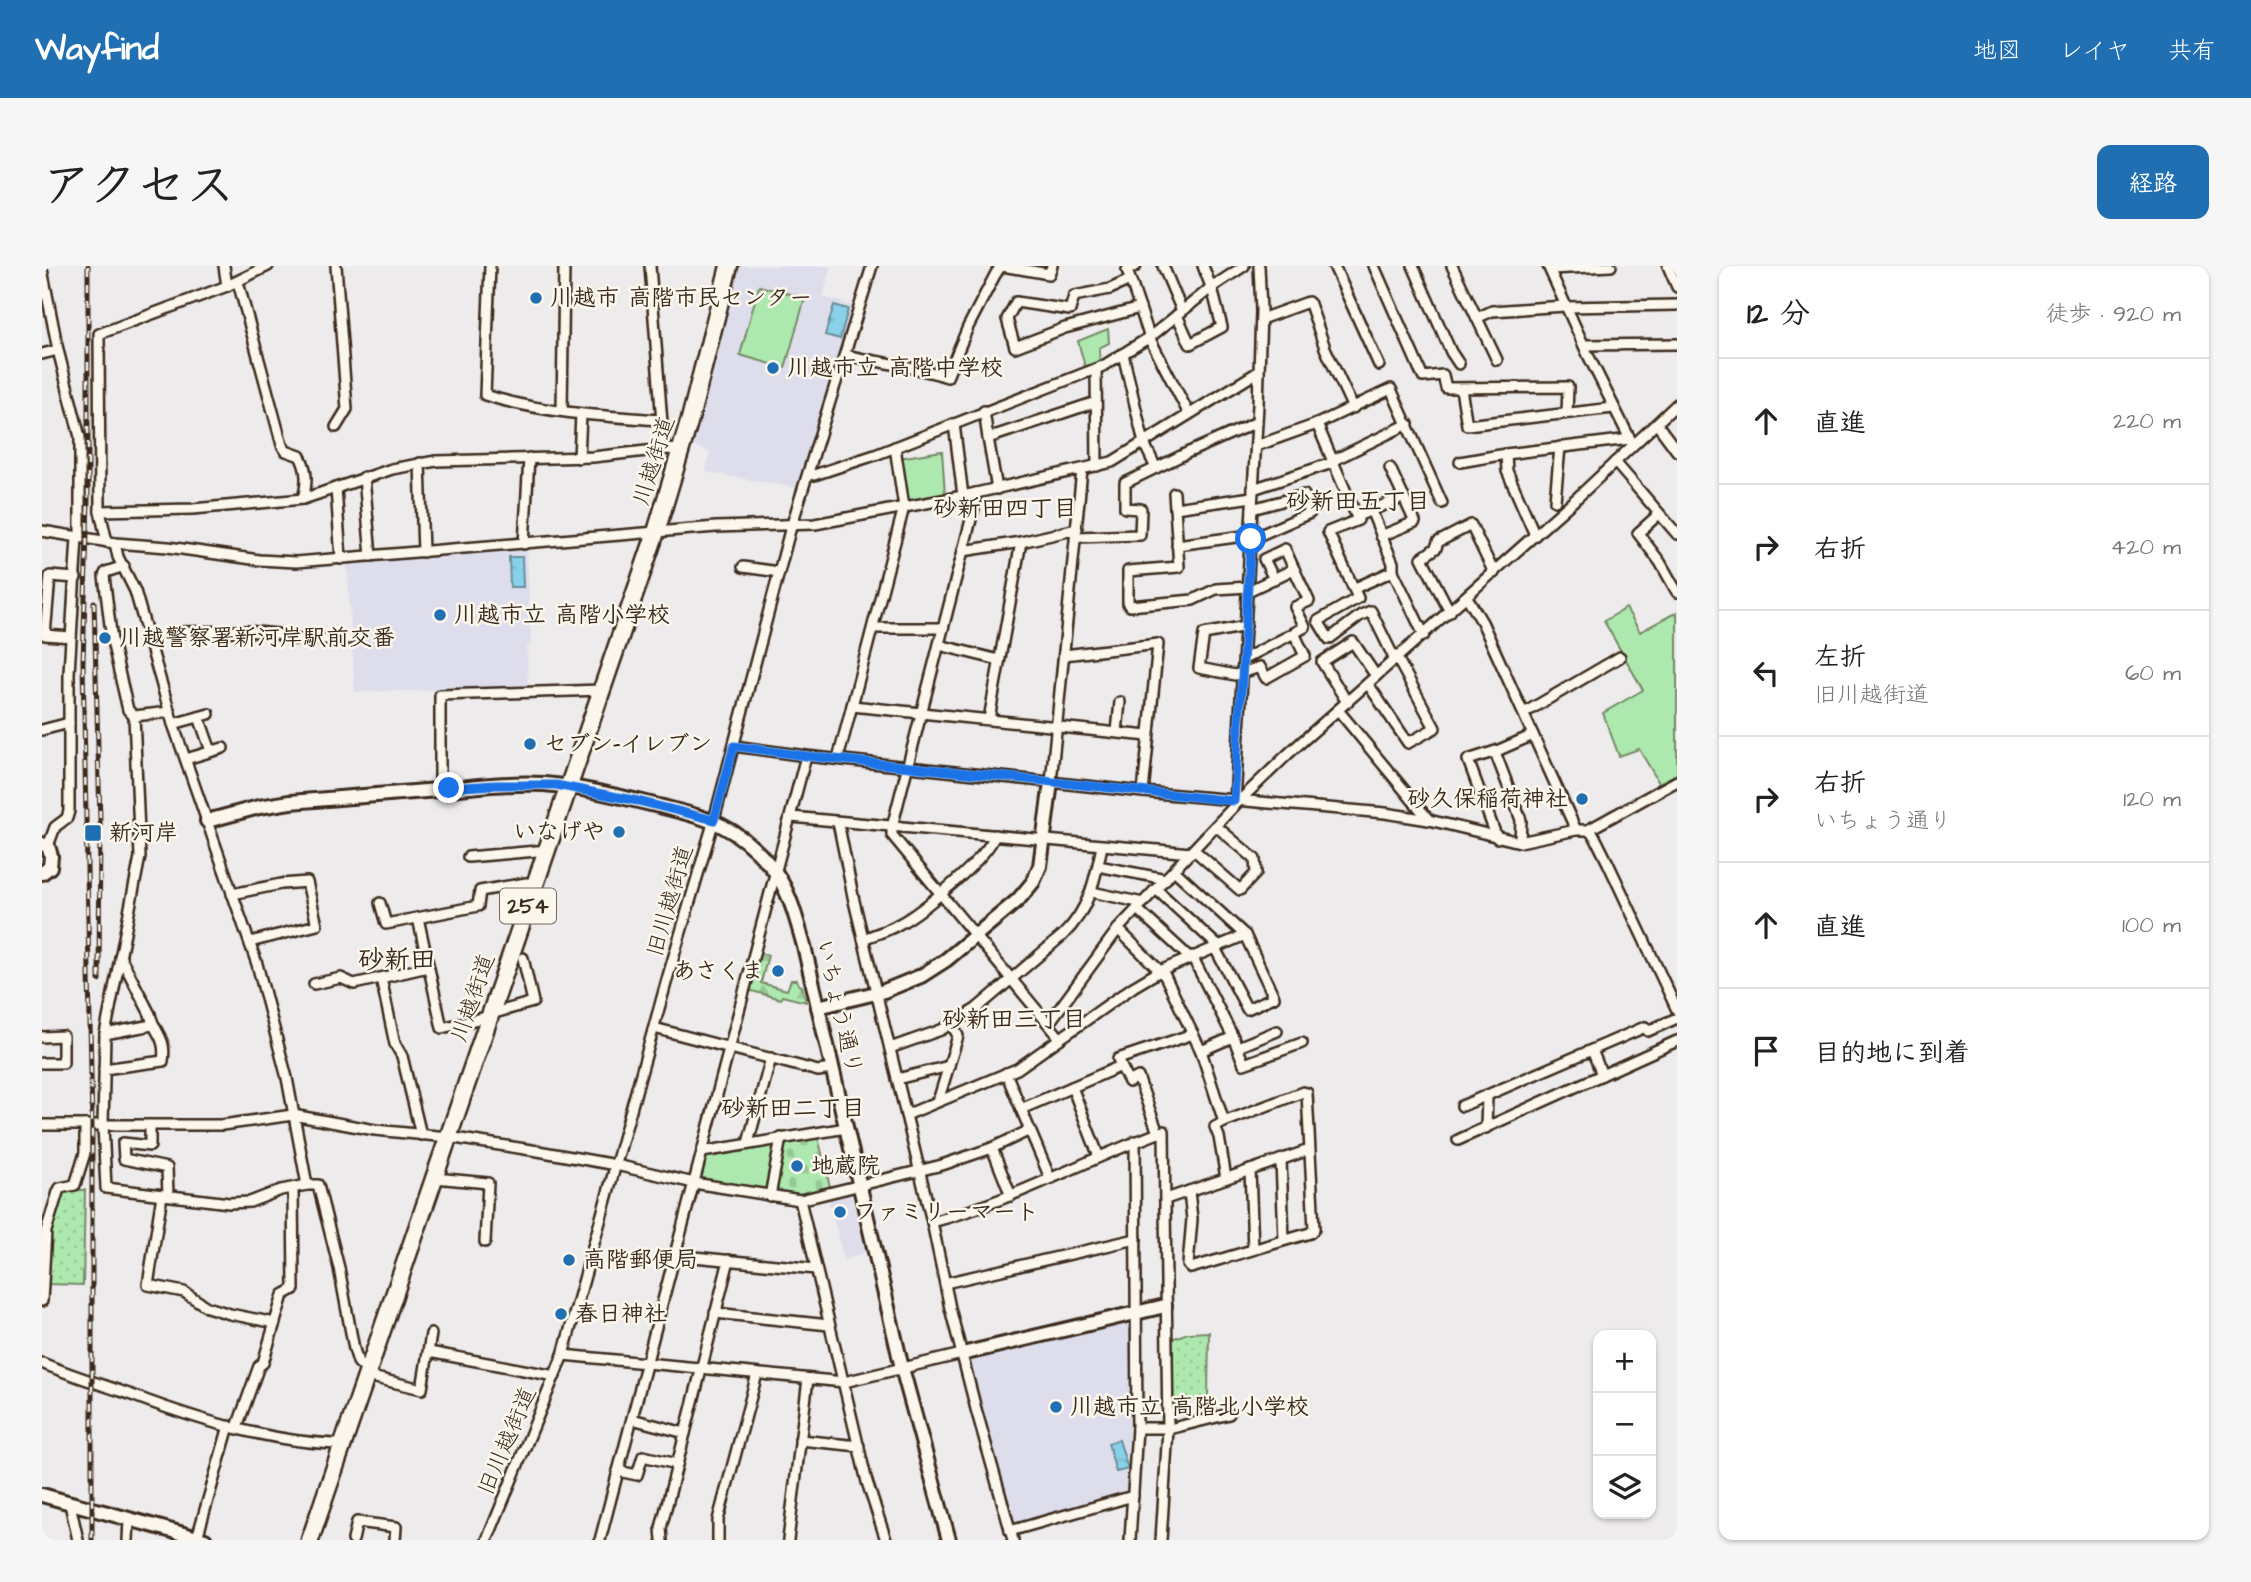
<!DOCTYPE html>
<html lang="ja">
<head>
<meta charset="utf-8">
<style>
	:root { --surface:#fff; --page:#f6f6f6; --text:#222; --muted:#767676; --line:#e0e0e0; --accent:#1f6fb2 }
	body { margin:0; font-family:"Architects Daughter","Klee One",sans-serif; background:var(--page); color:var(--text) }
	.controls { position:absolute; right:21px; bottom:21px; display:grid; overflow:hidden; border-radius:14px; box-shadow:0 2px 5px #0004 }
	.controls button { width:63px; height:63px; display:grid; place-items:center; padding:0; border:0; border-bottom:2px solid var(--line); background:var(--surface); color:var(--text); font:35px sans-serif }
	.stop { position:absolute; width:21px; height:21px; margin:-16px; border:5px solid #1a73e8; border-radius:50%; background:#fff }
	.stop.end { background:#1a73e8; border-color:#fff; box-shadow:0 2px 7px #0008 }
	.list { margin:0; padding:0; list-style:none }
	h2 { display:flex; justify-content:space-between; align-items:center; height:91px; margin:0; padding:0 28px; font-size:30px }
	h2 small { font-size:23px; font-weight:400; color:var(--muted) }
	.list li { display:grid; grid-template-columns:46px 1fr auto; gap:21px; align-items:center; box-sizing:border-box; height:126px; padding:0 28px; border-top:2px solid var(--line) }
	.list b { display:block; font-size:26px; white-space:nowrap }
	.list p { margin:0; font-size:23px; white-space:nowrap; color:var(--muted) }
	.list em { font-size:23px; font-style:normal; color:var(--muted) }
	.icon { flex:none; width:38px; height:38px; fill:none; stroke:currentColor; stroke-width:2; stroke-linecap:round; stroke-linejoin:round }
	.map { position:relative; flex:none; width:1635px; height:1274px; overflow:hidden; border-radius:14px }
	header { display:flex; align-items:center; gap:42px; box-sizing:border-box; height:98px; padding:0 35px; background:var(--accent); color:#fff }
	header strong { font-size:33px }
	nav { display:flex; gap:38px; margin-inline-start:auto; font-size:24px }
	.intro { display:flex; align-items:center; justify-content:space-between; box-sizing:border-box; height:168px; padding:0 42px }
	h1 { margin:0; font-size:49px }
	.button { padding:18px 32px; border-radius:14px; background:var(--accent); color:#fff; font-size:24px; font-weight:700 }
	main { display:flex; gap:42px; padding:0 42px }
	aside { flex:1; background:var(--surface); border-radius:14px; box-shadow:0 2px 5px #0004 }
	.map>svg:first-child { display:block }
</style>
</head>
<body>
<header>
<strong>Wayfind</strong>
<nav><a>地図</a><a>レイヤ</a><a>共有</a></nav>
</header>
<div class="intro"><h1>アクセス</h1><a class="button">経路</a></div>
<main>
<div class="map">
<svg width="1635" height="1274" viewBox="0 0 1635 1274">
	<defs>
		<pattern id="grass-dots" width="8" height="8" patternUnits="userSpaceOnUse" patternTransform="scale(1.75)"><rect width="8" height="8" fill="#ade9af"/><path d="M2 2h.1M6 6h.1" fill="none" stroke="#96c896" stroke-width="1.8" stroke-linecap="round"/></pattern>
		<pattern id="forest-firs" width="22" height="20" patternUnits="userSpaceOnUse" patternTransform="scale(1.75)"><rect width="22" height="20" fill="#ade9af"/><path d="M5 1l3.5 6h-7zM16 11l3.5 6h-7z" fill="#96c896"/></pattern>
		<pattern id="cemetery-stones" width="16" height="16" patternUnits="userSpaceOnUse" patternTransform="scale(1.75)"><rect width="16" height="16" fill="#ade9af"/><path d="M2 7V4a2 2 0 0 1 4 0v3zM10 15v-3a2 2 0 0 1 4 0v3z" fill="#96c896"/></pattern>
		<pattern id="water-ripples" width="26" height="14" patternUnits="userSpaceOnUse" patternTransform="scale(1.75)"><rect width="26" height="14" fill="#88d1e9"/><path d="M2 4q2-2 4 0t4 0M15 11q2-2 4 0t4 0" fill="none" stroke="#76b4c7"/></pattern>
	</defs>
	<rect width="100%" height="100%" fill="#eeebec"/>
	<filter id="ink" filterUnits="userSpaceOnUse"><feTurbulence type="fractalNoise" baseFrequency=".0143" numOctaves="2"/><feDisplacementMap in="SourceGraphic" scale="14" xChannelSelector="R" yChannelSelector="G"/><feConvolveMatrix kernelMatrix="1 2 1 2 8 2 1 2 1" color-interpolation-filters="sRGB"/></filter>
	<g filter="url(#ink)">
		<g fill="#deddec">
			<polygon points="693,0 789,0 781,31 813,40 756,222 664,206 668,186 650,180"/>
			<polygon points="485,282 489,380 485,381 486,422 313,426 305,297"/>
			<polygon points="807,927 809,929 824,986 802,994 786,932"/>
			<polygon points="1089,1053 1091,1063 1091,1158 1087,1227 972,1260 947,1178 925,1090"/>
		</g>
		<g fill="url(#grass-dots)" stroke="#748a66" stroke-width="2">
			<polygon points="20,924 43,924 41,1019 5,1018 7,964"/>
			<polygon points="1167,1066 1166,1131 1127,1141 1127,1074 1146,1067"/>
		</g>
		<polygon fill="url(#forest-firs)" stroke="#748a66" stroke-width="2" points="715,687 726,689 719,717 745,724 749,714 755,714 757,719 760,720 764,736 740,730 739,733 706,724"/>
		<polygon fill="url(#cemetery-stones)" stroke="#748a66" stroke-width="2" points="776,871 788,921 758,930 734,925 732,923 740,876"/>
		<g fill="#ade9af" stroke="#748a66" stroke-width="2">
			<polygon points="717,20 763,32 743,102 698,89"/>
			<polygon points="1066,63 1067,77 1057,82 1058,99 1044,104 1036,75"/>
			<polygon points="900,185 903,229 865,235 857,192"/>
			<polygon points="1584,342 1598,366 1635,346 1635,508 1617,517 1597,483 1577,490 1561,447 1601,424 1562,355"/>
			<polygon points="732,877 726,924 659,913 657,910 663,888"/>
		</g>
		<g fill="url(#water-ripples)" stroke="#698e98" stroke-width="2">
			<polygon points="792,39 806,43 798,73 783,69"/>
			<polygon points="467,291 480,291 481,321 468,321"/>
			<polygon points="1077,1174 1086,1203 1074,1206 1066,1177"/>
		</g>
		<g fill="none" stroke-linecap="round" stroke-linejoin="round">
			<g stroke="#3b2a1e" stroke-width="14">
				<g id="street">
					<polyline points="182,0 185,20"/>
					<polyline points="294,0 305,143 294,161"/>
					<path d="M448,0L443,129C499,147 560,150 619,154"/>
					<polyline points="608,0 622,183"/>
					<polyline points="1094,0 1085,4 1109,75 1147,148"/>
					<polyline points="1121,0 1140,45"/>
					<polyline points="1292,0 1337,99"/>
					<polyline points="1332,0 1381,111 1401,109 1404,122 1526,121 1525,147"/>
					<polyline points="1371,0 1409,86 1417,98"/>
					<polyline points="1410,0 1455,94"/>
					<polyline points="1506,0 1546,89 1590,177"/>
					<polyline points="1626,0 1635,21"/>
					<polyline points="966,1 1007,8 1010,0"/>
					<polyline points="0,3 16,84 38,171 38,272"/>
					<polyline points="1508,3 1569,0"/>
					<polyline points="1088,14 1068,23 1032,30 1028,44 974,36 965,53 973,81 1023,62 1098,42"/>
					<path d="M196,16L240,179L244,185L258,190C266,205 265,217 261,233"/>
					<polyline points="1524,41 1635,39"/>
					<polyline points="1135,49 1148,78 1180,61 1171,26 1161,0"/>
					<polyline points="1435,52 1450,45 1523,40"/>
					<polyline points="1219,53 1266,36 1268,38 1283,82 1311,142"/>
					<polyline points="1542,79 1635,78"/>
					<polyline points="0,88 16,84"/>
					<polyline points="1081,88 1102,177 1114,202"/>
					<path d="M804,89C837,97 874,100 905,111L926,61L953,9L958,1L966,0"/>
					<polyline points="1054,103 1055,200"/>
					<polyline points="1419,123 1425,159 1571,142"/>
					<polyline points="520,145 522,0"/>
					<polyline points="942,145 946,172 1054,136"/>
					<polyline points="912,158 921,230"/>
					<polyline points="1275,158 1316,254 1286,266 1316,332 1276,355 1287,373 1319,349 1329,345 1353,394"/>
					<polyline points="1615,158 1635,185"/>
					<polyline points="946,172 955,223"/>
					<polyline points="1214,180 1275,158 1349,123 1400,237"/>
					<polyline points="537,192 539,148"/>
					<polyline points="1290,195 1366,158"/>
					<polyline points="1418,196 1464,188"/>
					<polyline points="1573,196 1635,268"/>
					<polyline points="378,197 381,286"/>
					<polyline points="767,207 772,209 833,189 1061,100 1108,71 1170,21 1202,0"/>
					<polyline points="322,211 329,290"/>
					<polyline points="294,222 299,293"/>
					<polyline points="1211,223 1290,197"/>
					<polyline points="934,227 932,242 850,561 850,569 1018,772"/>
					<polyline points="1132,227 1137,301 1086,305 1086,338 1088,340 1151,334 1174,323 1206,321"/>
					<polyline points="1513,235 1518,181"/>
					<polyline points="1133,242 1210,231"/>
					<polyline points="1329,244 1351,297 1351,305 1382,369"/>
					<polyline points="58,245 151,243 261,233 350,203 394,195 551,191 622,183 640,184"/>
					<polyline points="1617,248 1596,267 1618,296 1635,326"/>
					<polyline points="1315,250 1362,231"/>
					<polyline points="0,265 73,277 126,281 217,294 254,296 674,261 773,258 921,230 1070,196 1216,106"/>
					<polyline points="1493,269 1465,205 1464,188 1588,173"/>
					<polyline points="1339,270 1373,256 1348,202"/>
					<polyline points="1034,271 1098,269 1099,243 1083,242 1083,217 1147,186 1215,156"/>
					<polyline points="1209,273 1268,247 1262,229 1210,243"/>
					<polyline points="65,276 58,245 57,68 185,20 226,0"/>
					<polyline points="73,277 76,291 93,325 131,458 215,698 245,812 265,919 276,919 297,1002 312,1083 316,1096 326,1106"/>
					<polyline points="482,278 487,192"/>
					<polyline points="1135,279 1209,269"/>
					<polyline points="921,285 979,276 1035,263"/>
					<polyline points="82,300 64,306 62,310 70,375 86,444 92,450 128,446"/>
					<polyline points="701,301 737,306"/>
					<polyline points="1232,313 1222,293 1243,283 1252,303"/>
					<polyline points="1313,322 1351,305"/>
					<polyline points="1206,325 1252,303 1267,335 1253,341 1263,361 1252,367"/>
					<polyline points="1425,331 1440,356 1534,564"/>
					<polyline points="1408,346 1380,292 1394,282 1396,276 1429,259 1452,307"/>
					<polyline points="832,362 901,362"/>
					<polyline points="137,366 205,365 235,368 250,373 306,373"/>
					<polyline points="29,371 3,369 8,310 34,312"/>
					<polyline points="897,379 957,394"/>
					<polyline points="1022,389 1116,378 1101,526"/>
					<polyline points="1202,393 1252,367 1263,390 1224,412 1218,401 1193,409 1157,402 1162,368 1204,360"/>
					<polyline points="1326,418 1366,477 1393,462 1355,392"/>
					<polyline points="1305,436 1280,396 1311,376 1334,410"/>
					<polyline points="810,440 1106,470"/>
					<polyline points="1296,444 1387,554"/>
					<polyline points="1482,447 1578,391"/>
					<polyline points="92,450 98,591 63,768 61,859 64,922 187,937 208,936 239,924 265,919"/>
					<polyline points="157,451 169,485"/>
					<polyline points="947,453 979,276"/>
					<polyline points="131,458 167,448"/>
					<polyline points="0,464 27,457"/>
					<polyline points="1075,466 1078,436"/>
					<polyline points="692,480 764,490 1101,526 1343,547 1387,554 1478,576 1534,564 1546,564 1552,569 1566,597 1635,744"/>
					<polyline points="1453,486 1479,554 1478,576"/>
					<polyline points="144,493 181,482"/>
					<polyline points="796,493 862,241 853,181"/>
					<polyline points="1009,516 1040,204"/>
					<polyline points="398,524 398,429 560,424"/>
					<polyline points="1193,535 1216,139 1219,45 1217,0"/>
					<polyline points="749,551 1149,587"/>
					<polyline points="796,556 812,635 890,956 908,1042 934,1143 971,1274"/>
					<polyline points="1546,564 1635,515"/>
					<polyline points="1455,572 1426,494 1457,484 1491,469"/>
					<polyline points="6,580 13,561 25,552 27,545 27,407 35,271"/>
					<polyline points="1152,584 1198,624 1214,607 1213,593 1174,560"/>
					<polyline points="426,591 506,584"/>
					<polyline points="1056,600 1124,613"/>
					<polyline points="1133,605 1203,669 1232,731 1205,743 1173,682"/>
					<polyline points="1114,623 1176,680"/>
					<polyline points="1050,626 1101,637"/>
					<polyline points="190,628 239,618 265,616 275,659 208,676"/>
					<polyline points="338,637 344,658 436,640 438,625 484,617 494,619"/>
					<polyline points="1095,643 1147,691"/>
					<polyline points="376,652 400,762 448,750"/>
					<polyline points="1076,663 1123,710 1159,785 1182,856 1261,826 1265,827 1272,963 1268,967 1149,1002 1146,999 1150,953 1147,925 1267,884"/>
					<path d="M821,673C833,668 846,665 857,658C880,646 945,592 953,569"/>
					<polyline points="1150,690 1191,771 1159,785"/>
					<polyline points="339,712 353,778 360,790 379,869"/>
					<polyline points="272,718 299,712 312,718 386,701"/>
					<polyline points="449,748 491,736 481,692"/>
					<polyline points="1007,757 1076,663 1197,535 1246,488 1537,230 1635,138"/>
					<polyline points="612,762 776,805 790,803"/>
					<polyline points="63,768 110,759"/>
					<polyline points="0,771 21,770 21,797 0,797"/>
					<polyline points="1191,771 1202,798 1260,777"/>
					<polyline points="1196,781 1235,765"/>
					<path d="M848,782L899,764L934,743L1021,669C1047,644 1053,614 1060,580"/>
					<polyline points="1550,784 1560,809"/>
					<polyline points="1079,800 1087,816 1096,811 1116,867"/>
					<path d="M62,803L121,795C125,771 112,767 108,748L78,690"/>
					<polyline points="964,807 1008,912"/>
					<polyline points="855,813 907,800"/>
					<polyline points="1030,821 1057,891"/>
					<polyline points="896,835 916,770 910,758"/>
					<polyline points="1420,840 1603,761 1606,765 1635,752"/>
					<polyline points="979,843 1079,800 1076,793 1151,768"/>
					<polyline points="864,849 975,803 1091,721 1118,705 1203,669"/>
					<polyline points="1182,856 1173,861 1177,871 1184,912"/>
					<polyline points="0,859 180,859 251,849 333,864 406,871 496,885 574,899 652,917 758,934 900,899 950,882 988,864"/>
					<polyline points="108,860 108,880 81,877 82,893 125,902 126,929"/>
					<polyline points="1444,862 1445,830"/>
					<polyline points="1416,874 1635,775"/>
					<polyline points="706,877 729,792"/>
					<polyline points="950,882 969,930"/>
					<polyline points="660,886 804,862"/>
					<polyline points="1239,894 1242,973"/>
					<polyline points="1208,904 1211,983"/>
					<polyline points="393,912 446,917 443,976"/>
					<polyline points="120,929 106,1019 142,1026 165,1041 188,1048 233,1057"/>
					<polyline points="728,930 739,872"/>
					<polyline points="1124,933 1147,925"/>
					<polyline points="758,934 825,1216 844,1274"/>
					<path d="M890,956C971,935 1044,893 1122,865L1126,1163L1119,1274"/>
					<polyline points="632,989 774,1003"/>
					<polyline points="903,1017 1094,973"/>
					<polyline points="0,1035 4,965 16,926 18,922 33,919 43,887 43,859"/>
					<polyline points="673,1047 787,1059"/>
					<polyline points="387,1086 513,1110"/>
					<polyline points="521,1089 802,1116 920,1088"/>
					<path d="M0,1097C28,1109 58,1118 87,1128C150,1152 233,1178 301,1178"/>
					<polyline points="325,1110 380,1123 389,1068"/>
					<polyline points="590,1153 643,1167"/>
					<polyline points="195,1161 217,1100 221,1097 241,1029 252,1023 251,922"/>
					<polyline points="1095,1162 1131,1162 1187,1148"/>
					<polyline points="758,1174 817,1180"/>
					<polyline points="576,1205 595,1209 601,1190 635,1198"/>
					<polyline points="28,1238 36,1274"/>
					<polyline points="968,1265 1091,1230"/>
					<polyline points="155,1272 187,1160"/>
					<polyline points="86,1274 87,1253"/>
					<polyline points="311,1274 315,1256 354,1261 353,1274"/>
					<polyline points="445,1274 521,1089 626,710 672,554 747,268 830,0"/>
					<polyline points="558,1274 764,490"/>
					<polyline points="620,1274 619,1262 687,994"/>
					<polyline points="676,1274 676,1254 715,1108"/>
					<polyline points="746,1274 766,1113"/>
					<polyline points="1088,1274 1095,1162 1093,875"/>
				</g>
			</g>
			<g stroke="#3b2a1e" stroke-width="18">
				<g id="secondary">
					<path d="M165,555L217,541L248,536C297,532 347,528 396,524C431,521 467,516 502,518C540,521 580,531 617,540C667,553 691,557 727,598C747,621 754,652 762,680L860,1102L907,1274"/>
					<polyline points="0,578 6,580 9,590 8,601 0,607"/>
					<polyline points="776,741 842,725 879,710 904,694 976,634 991,616 998,600 1009,516"/>
					<polyline points="920,1088 1123,1040"/>
					<polyline points="0,1229 163,1274"/>
				</g>
			</g>
			<g stroke="#3b2a1e" stroke-width="21">
				<polyline id="highway" points="268,1274 614,266 648,153 687,0"/>
			</g>
			<use href="#street" stroke="#fbf7ec" stroke-width="9"/>
			<use href="#secondary" stroke="#fbf7ec" stroke-width="12"/>
			<use href="#highway" stroke="#fbf7ec" stroke-width="16"/>
			<g stroke="#3b2a1e" stroke-width="5">
				<g id="rail">
					<polyline points="46,0 46,234 41,396 50,859 50,1274"/>
					<polyline points="52,336 58,554 57,714"/>
				</g>
			</g>
			<use href="#rail" stroke="#fbf7ec" stroke-width="2.5" stroke-dasharray="8" stroke-linecap="butt"/>
		</g>
	</g>
	<g fill="none" stroke-linecap="round" stroke-linejoin="round" filter="url(#ink)">
		<polyline stroke="#1a73e8" stroke-width="9" points="407,522 453,519 514,519 596,535 672,554 692,480 764,490 1192,535 1209,273"/>
	</g>
	<g fill="#1f6fb2" stroke="#fbf7ec" stroke-width="2.5">
		<circle cx="494" cy="32" r="7"/>
		<circle cx="731" cy="102" r="7"/>
		<circle cx="398" cy="349" r="7"/>
		<circle cx="63" cy="372" r="7"/>
		<circle cx="488" cy="478" r="7"/>
		<circle cx="1540" cy="533" r="7"/>
		<circle cx="577" cy="566" r="7"/>
		<rect x="42" y="558" width="18" height="18" rx="3.5"/>
		<circle cx="736" cy="705" r="7"/>
		<circle cx="755" cy="900" r="7"/>
		<circle cx="798" cy="946" r="7"/>
		<circle cx="527" cy="994" r="7"/>
		<circle cx="519" cy="1048" r="7"/>
		<circle cx="1014" cy="1141" r="7"/>
	</g>
	<g text-anchor="middle" dominant-baseline="central" stroke-width="5" stroke-linejoin="round" paint-order="stroke">
		<rect fill="#fbf7ec" stroke="#75685c" stroke-width="2" x="458" y="622.5" width="56" height="35" rx="5"/>
		<g font-size="21" font-weight="bold" fill="#3b2a1e">
			<text x="486" y="640">254</text>
		</g>
		<g font-size="23" font-weight="bold" fill="#3b2a1e" stroke="#fbf7ec" text-anchor="start">
			<text x="508" y="32">川越市 高階市民センター</text>
			<text x="745" y="102">川越市立 高階中学校</text>
			<text x="412" y="349">川越市立 高階小学校</text>
			<text x="77" y="372">川越警察署新河岸駅前交番</text>
			<text x="502" y="478">セブン-イレブン</text>
			<text x="1526" y="533" text-anchor="end">砂久保稲荷神社</text>
			<text x="563" y="566" text-anchor="end">いなげや</text>
			<text x="67" y="567">新河岸</text>
			<text x="722" y="705" text-anchor="end">あさくま</text>
			<text x="769" y="900">地蔵院</text>
			<text x="812" y="946">ファミリーマート</text>
			<text x="541" y="994">高階郵便局</text>
			<text x="533" y="1048">春日神社</text>
			<text x="1028" y="1141">川越市立 高階北小学校</text>
		</g>
		<g font-size="23" fill="#3b2a1e" stroke="#fbf7ec">
			<text transform="translate(612 195) rotate(-73)">川越街道</text>
			<text transform="translate(628 635) rotate(-74)">旧川越街道</text>
			<text transform="translate(431 732) rotate(-71)">川越街道</text>
			<text transform="translate(797 741) rotate(77)">いちょう通り</text>
			<text transform="translate(465 1175) rotate(-67)">旧川越街道</text>
		</g>
		<g font-size="24" font-weight="bold" fill="#3b2a1e" stroke="#fbf7ec">
			<text x="1316" y="236">砂新田五丁目</text>
			<text x="963" y="243">砂新田四丁目</text>
			<text x="972" y="754">砂新田三丁目</text>
			<text x="751" y="843">砂新田二丁目</text>
		</g>
		<g font-size="26" font-weight="bold" fill="#3b2a1e" stroke="#fbf7ec">
			<text x="355" y="694">砂新田</text>
		</g>
	</g>
</svg>
<div class="controls">
<button>+</button>
<button>−</button>
<button><svg class="icon" aria-label="layers" viewBox="0 0 24 24"><path d="M12 4l9 5-9 5-9-5zM3 14l9 5 9-5"/></svg></button>
</div>
<div class="stop" style="left:1209px;top:273px"></div>
<div class="stop end" style="left:407px;top:522px"></div>
</div>
<aside>
<h2>12 分<small>徒歩 · 920 m</small></h2>
<ul class="list">
<li><svg class="icon" aria-label="ahead" viewBox="0 0 24 24"><path d="M12 20V5M6 11l6-6 6 6"/></svg><div><b>直進</b></div><em>220 m</em></li>
<li><svg class="icon" aria-label="right" viewBox="0 0 24 24"><path d="M7 20v-9h11M14 6l5 5-5 5"/></svg><div><b>右折</b></div><em>420 m</em></li>
<li><svg class="icon" aria-label="left" viewBox="0 0 24 24"><path d="M17 20v-9H6M10 6l-5 5 5 5"/></svg><div><b>左折</b><p>旧川越街道</p></div><em>60 m</em></li>
<li><svg class="icon" aria-label="right" viewBox="0 0 24 24"><path d="M7 20v-9h11M14 6l5 5-5 5"/></svg><div><b>右折</b><p>いちょう通り</p></div><em>120 m</em></li>
<li><svg class="icon" aria-label="ahead" viewBox="0 0 24 24"><path d="M12 20V5M6 11l6-6 6 6"/></svg><div><b>直進</b></div><em>100 m</em></li>
<li><svg class="icon" aria-label="arrive" viewBox="0 0 24 24"><path d="M6 21V4h12l-3 4 3 4H6"/></svg><div><b>目的地に到着</b></div></li>
</ul>
</aside>
</main>
</body>
</html>
